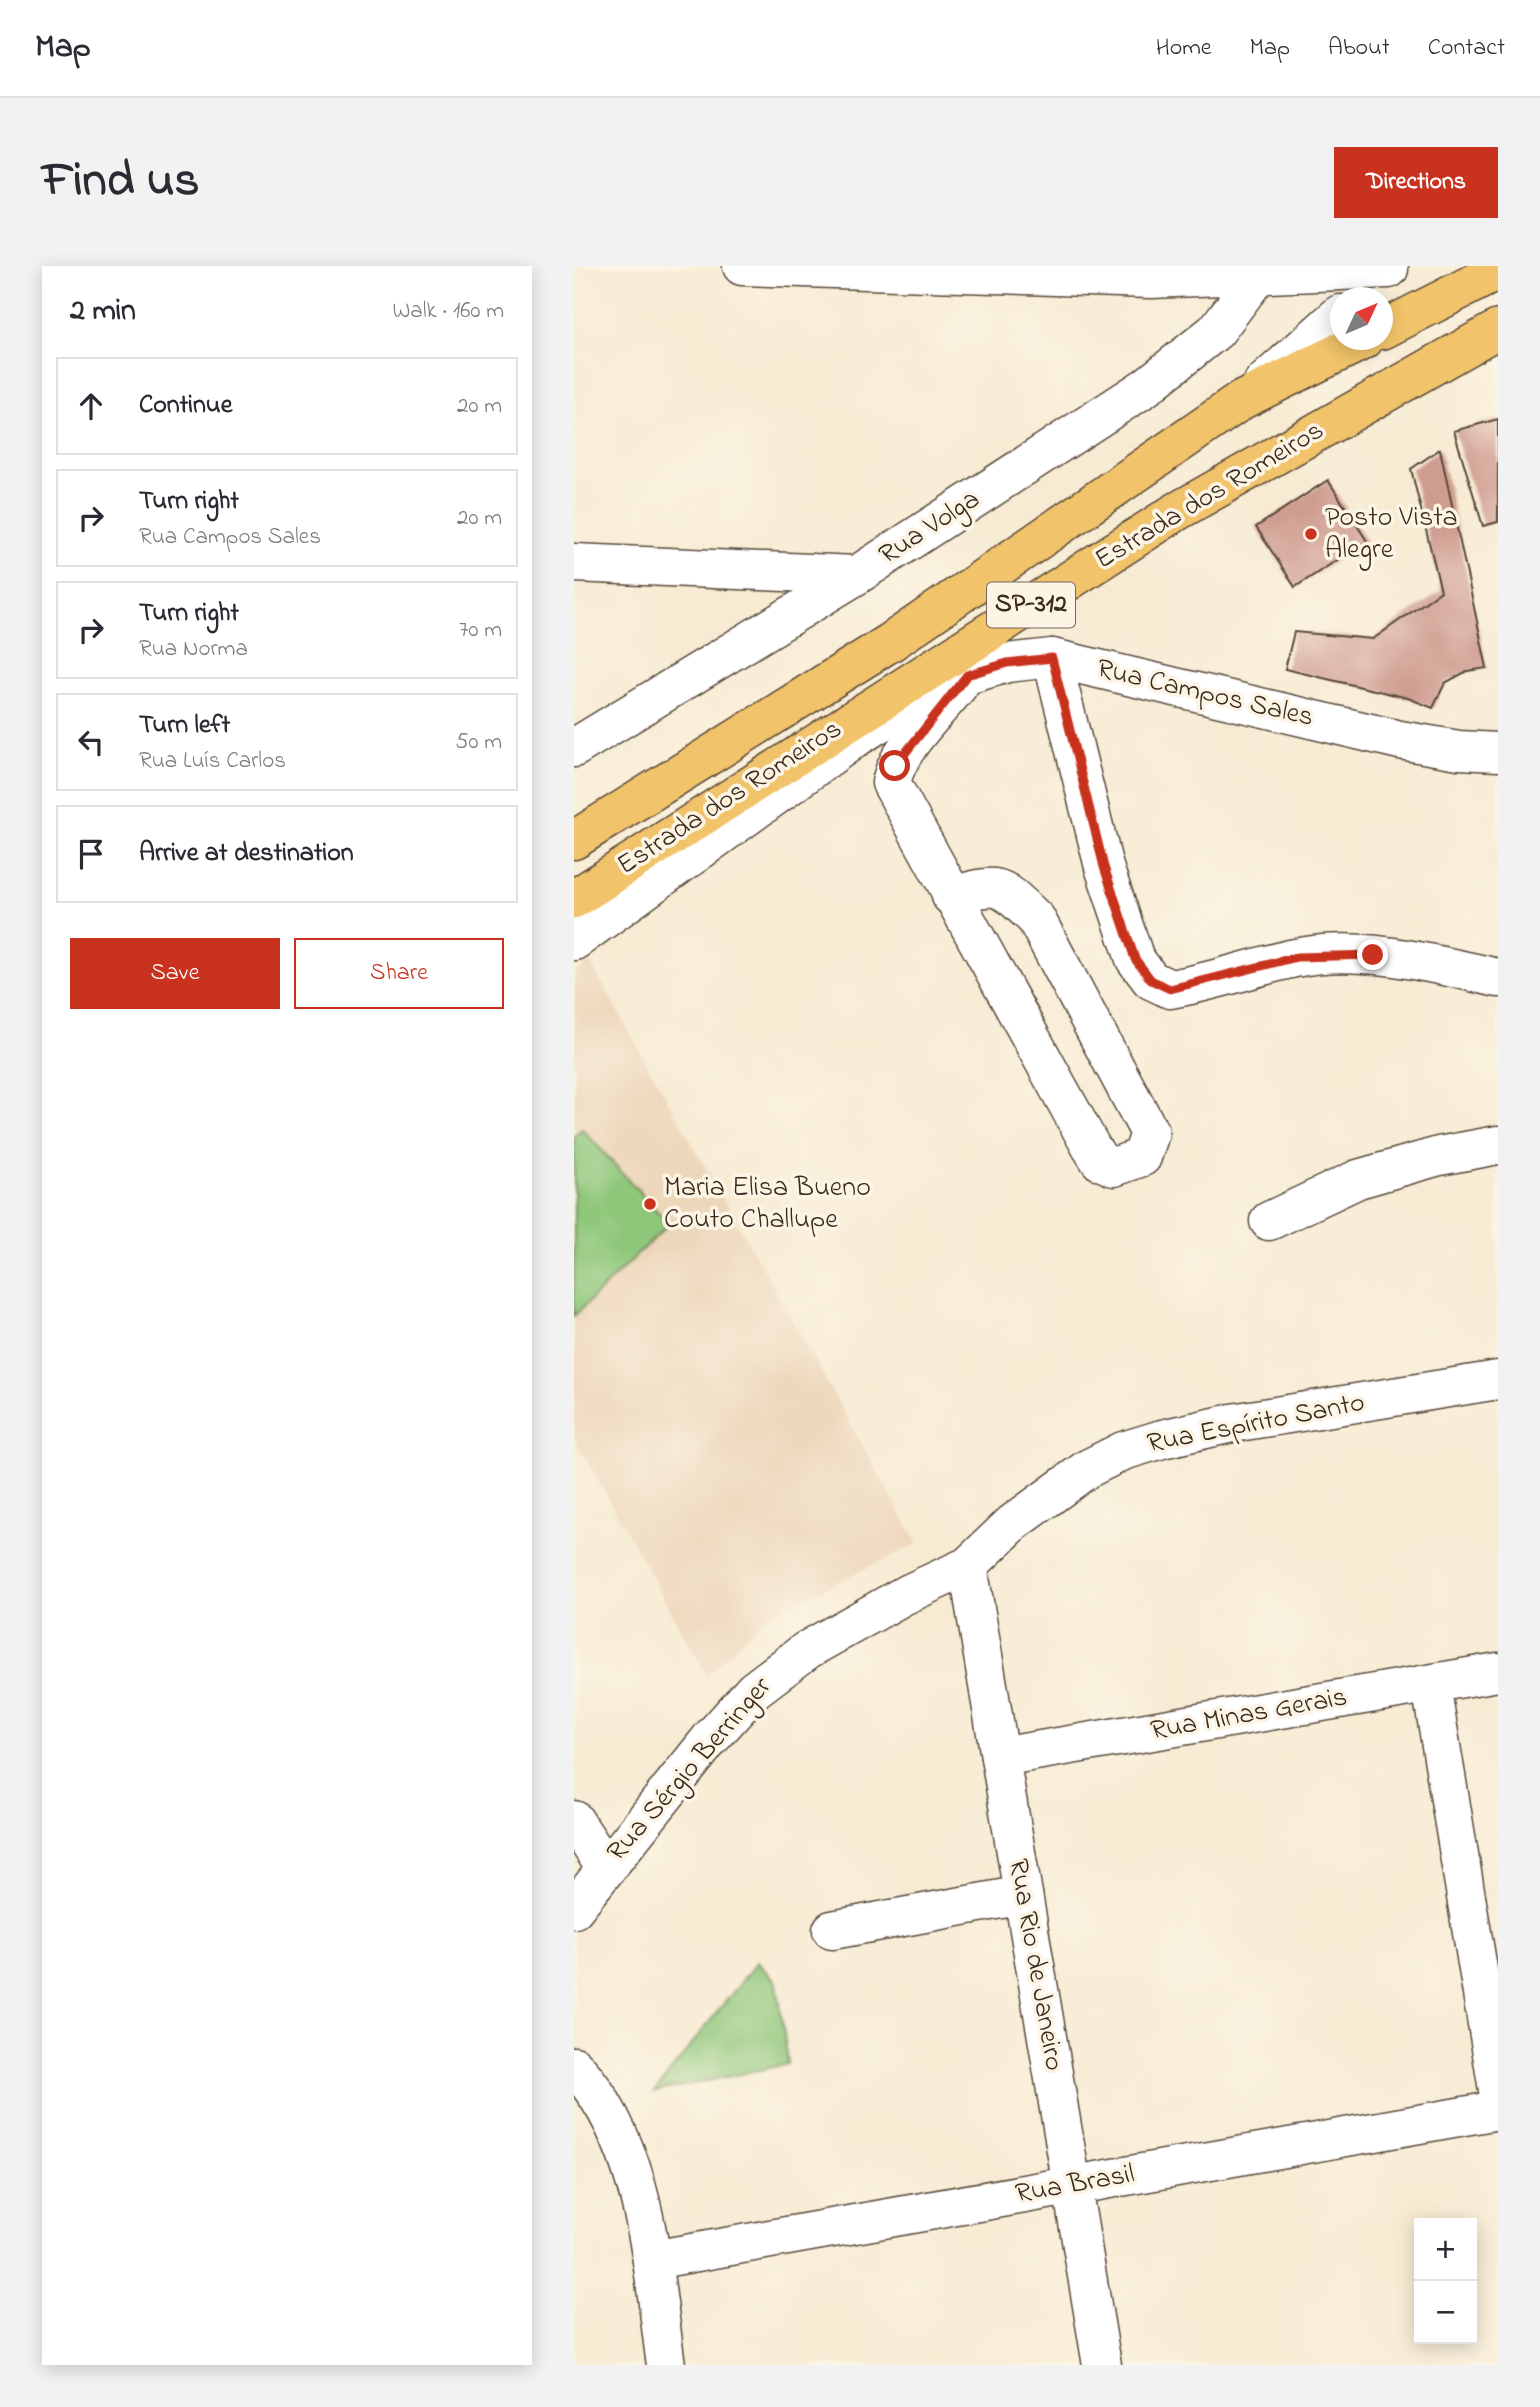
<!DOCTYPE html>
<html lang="en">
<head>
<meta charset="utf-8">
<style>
	:root { --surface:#fff; --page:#f2f2f3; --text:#2b2b33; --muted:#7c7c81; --line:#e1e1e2; --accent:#c8321e }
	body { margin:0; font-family:"Indie Flower",sans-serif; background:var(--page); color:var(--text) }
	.controls { position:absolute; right:21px; bottom:21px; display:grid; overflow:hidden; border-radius:0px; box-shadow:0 4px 18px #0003 }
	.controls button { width:63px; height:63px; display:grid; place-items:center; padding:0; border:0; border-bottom:2px solid var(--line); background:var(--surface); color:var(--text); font:35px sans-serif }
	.compass { position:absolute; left:756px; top:21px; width:63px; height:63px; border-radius:50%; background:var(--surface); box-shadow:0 4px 18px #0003; rotate:46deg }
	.stop { position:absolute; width:21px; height:21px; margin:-16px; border:5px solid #c8321e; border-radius:50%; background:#fff }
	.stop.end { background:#c8321e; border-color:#fff; box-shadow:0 2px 7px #0008 }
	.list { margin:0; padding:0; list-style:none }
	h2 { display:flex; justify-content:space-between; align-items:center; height:91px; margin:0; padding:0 28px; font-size:30px }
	h2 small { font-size:23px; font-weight:400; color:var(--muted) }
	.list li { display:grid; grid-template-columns:46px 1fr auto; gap:21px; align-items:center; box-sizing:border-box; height:98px; margin:0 14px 14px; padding:0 14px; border:2px solid var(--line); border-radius:0px }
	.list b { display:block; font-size:26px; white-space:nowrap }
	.list p { margin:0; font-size:23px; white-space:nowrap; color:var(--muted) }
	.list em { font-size:23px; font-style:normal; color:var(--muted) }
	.actions { display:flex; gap:14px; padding:21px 28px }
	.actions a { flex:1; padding:16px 0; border:2px solid var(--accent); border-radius:0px; text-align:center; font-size:24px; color:var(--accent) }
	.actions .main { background:var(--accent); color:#fff }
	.icon { flex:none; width:38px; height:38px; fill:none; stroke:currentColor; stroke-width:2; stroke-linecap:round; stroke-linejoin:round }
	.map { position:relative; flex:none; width:924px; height:2099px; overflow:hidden; border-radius:0px }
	header { display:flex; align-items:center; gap:42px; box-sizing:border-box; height:98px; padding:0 35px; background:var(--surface); border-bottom:2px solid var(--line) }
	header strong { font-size:33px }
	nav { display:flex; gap:38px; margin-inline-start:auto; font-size:24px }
	.intro { display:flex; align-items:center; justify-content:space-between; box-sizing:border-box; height:168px; padding:0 42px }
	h1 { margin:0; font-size:49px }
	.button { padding:18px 32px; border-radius:0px; background:var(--accent); color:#fff; font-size:24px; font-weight:700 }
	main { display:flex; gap:42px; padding:0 42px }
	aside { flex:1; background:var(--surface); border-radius:0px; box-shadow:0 4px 18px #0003 }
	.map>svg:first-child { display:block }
</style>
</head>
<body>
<header>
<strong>Map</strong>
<nav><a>Home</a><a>Map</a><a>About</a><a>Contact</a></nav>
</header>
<div class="intro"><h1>Find us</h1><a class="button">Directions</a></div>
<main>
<aside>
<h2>2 min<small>Walk · 160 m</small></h2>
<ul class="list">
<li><svg class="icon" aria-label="ahead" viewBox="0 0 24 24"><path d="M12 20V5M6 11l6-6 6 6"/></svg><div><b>Continue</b></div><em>20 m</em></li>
<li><svg class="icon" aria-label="right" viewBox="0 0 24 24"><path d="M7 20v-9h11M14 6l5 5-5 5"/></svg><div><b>Turn right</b><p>Rua Campos Sales</p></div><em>20 m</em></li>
<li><svg class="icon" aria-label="right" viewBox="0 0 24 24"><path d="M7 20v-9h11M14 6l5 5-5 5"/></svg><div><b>Turn right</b><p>Rua Norma</p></div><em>70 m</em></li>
<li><svg class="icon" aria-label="left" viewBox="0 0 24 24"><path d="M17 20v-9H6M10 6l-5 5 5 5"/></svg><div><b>Turn left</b><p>Rua Luís Carlos</p></div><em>50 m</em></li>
<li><svg class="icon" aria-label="arrive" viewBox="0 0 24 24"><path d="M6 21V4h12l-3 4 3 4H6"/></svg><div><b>Arrive at destination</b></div></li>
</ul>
<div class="actions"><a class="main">Save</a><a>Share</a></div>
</aside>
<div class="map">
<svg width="924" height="2099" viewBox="0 0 924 2099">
	<rect width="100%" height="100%" fill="#fcf5e5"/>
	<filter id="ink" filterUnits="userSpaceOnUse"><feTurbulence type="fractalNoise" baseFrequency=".0143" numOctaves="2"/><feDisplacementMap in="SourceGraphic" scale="14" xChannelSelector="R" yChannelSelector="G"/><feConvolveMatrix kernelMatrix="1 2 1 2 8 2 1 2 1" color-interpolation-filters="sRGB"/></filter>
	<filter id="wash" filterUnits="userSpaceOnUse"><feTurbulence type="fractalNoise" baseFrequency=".00686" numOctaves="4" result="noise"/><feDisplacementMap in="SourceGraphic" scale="28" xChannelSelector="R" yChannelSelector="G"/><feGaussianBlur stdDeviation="1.57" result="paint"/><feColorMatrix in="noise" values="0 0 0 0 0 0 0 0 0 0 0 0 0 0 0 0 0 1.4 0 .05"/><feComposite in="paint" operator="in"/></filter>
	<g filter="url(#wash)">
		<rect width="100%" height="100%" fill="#f7ebd3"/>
		<polygon fill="#edd7bb" points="16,696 344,1278 191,1350 133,1410 0,1171 0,706"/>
		<g fill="#8fc77a" stroke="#65784c" stroke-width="2">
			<polygon points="8,863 95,958 0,1050 0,870"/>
			<polygon points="183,1696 203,1717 214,1798 80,1826"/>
		</g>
		<g id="blocks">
			<g fill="#cf9c90">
				<polygon points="924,153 924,256 909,260 880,165"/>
				<polygon points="866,183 913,402 893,405 871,417 859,442 834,432 711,403 720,366 799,373 867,325 837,203"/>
				<polygon points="754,214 793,275 721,321 682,261"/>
			</g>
		</g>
	</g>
	<g filter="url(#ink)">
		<use href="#blocks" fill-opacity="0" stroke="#574739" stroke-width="2"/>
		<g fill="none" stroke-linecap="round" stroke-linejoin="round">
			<g stroke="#574739" stroke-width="41">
				<g id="minor">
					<polyline points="168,0 577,13 815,3"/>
					<polyline points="689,117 766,48"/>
					<polyline points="0,297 283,309"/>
					<path d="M478,392L530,601L561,693L577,714L596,723C639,716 679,701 721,692C787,678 860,698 924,712"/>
					<polyline points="0,482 283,309 572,121 642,65 685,8"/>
					<path d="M377,630C427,616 424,617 462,653L576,867L568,891L540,901L526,895L517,881L317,517C325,480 362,448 385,419"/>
					<polyline points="0,675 283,471 339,436 393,409 433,397 478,392 826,474 885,484 924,486"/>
					<polyline points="695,955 784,913 865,890 924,879"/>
					<polyline points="394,1300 528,2099"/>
					<polyline points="857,1419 924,1824"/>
					<polyline points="426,1491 924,1406"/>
					<polyline points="0,1554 31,1601"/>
					<polyline points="0,1643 136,1473 180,1424 233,1384 329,1330 394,1300 439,1257 513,1203 549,1185 588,1173 658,1157 924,1114"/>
					<polyline points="258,1664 449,1629"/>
					<path d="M0,1800C72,1877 78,1999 92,2099"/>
					<polyline points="78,1994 924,1844"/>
				</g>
			</g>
			<g stroke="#574739" stroke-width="41">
				<g id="major">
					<polyline points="808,64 924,5"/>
					<polyline points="0,574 317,376 668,134 790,74"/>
					<polyline points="0,633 602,246 924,63"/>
				</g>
			</g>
			<use href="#minor" stroke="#fff" stroke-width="38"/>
			<use href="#major" stroke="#f1c36a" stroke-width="38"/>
		</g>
	</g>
	<g fill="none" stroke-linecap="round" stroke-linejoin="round" filter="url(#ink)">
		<polyline stroke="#c8321e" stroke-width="9" points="321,500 393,409 433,397 478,392 530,601 561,693 577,714 596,723 723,691 799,689"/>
	</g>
	<g fill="#c8321e" stroke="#fcf5e5" stroke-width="2.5">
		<circle cx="737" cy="268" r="7"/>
		<circle cx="76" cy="938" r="7"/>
	</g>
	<g text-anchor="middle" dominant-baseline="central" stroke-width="7" stroke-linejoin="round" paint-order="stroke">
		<rect fill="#fcf5e5" stroke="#75675a" stroke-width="2" x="413" y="316.5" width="88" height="45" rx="5"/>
		<g font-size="26" font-weight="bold" fill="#3b2a1e">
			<text x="457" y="339">SP-312</text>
		</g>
		<g font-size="28" fill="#3b2a1e" stroke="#fcf5e5">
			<text transform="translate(636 230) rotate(-31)">Estrada dos Romeiros</text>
			<text transform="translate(356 262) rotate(-33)">Rua Volga</text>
			<text transform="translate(631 428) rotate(13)">Rua Campos Sales</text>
			<text transform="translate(156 532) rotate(-33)">Estrada dos Romeiros</text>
			<text transform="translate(682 1158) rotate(-11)">Rua Espírito Santo</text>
			<text transform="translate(675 1449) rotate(-10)">Rua Minas Gerais</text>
			<text transform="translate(116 1504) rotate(-49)">Rua Sérgio Berringer</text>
			<text transform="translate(461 1699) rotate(80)">Rua Rio de Janeiro</text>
			<text transform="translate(501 1919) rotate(-10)">Rua Brasil</text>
		</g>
		<g font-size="28" fill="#3b2a1e" stroke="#fcf5e5" text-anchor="start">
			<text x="751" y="252">Posto Vista<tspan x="751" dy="32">Alegre</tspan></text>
			<text x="90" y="922">Maria Elisa Bueno<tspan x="90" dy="32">Couto Challupe</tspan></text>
		</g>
	</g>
</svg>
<div class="controls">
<button>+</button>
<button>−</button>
</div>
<svg class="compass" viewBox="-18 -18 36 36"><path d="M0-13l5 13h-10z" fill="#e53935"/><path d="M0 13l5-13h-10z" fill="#7c7c81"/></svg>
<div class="stop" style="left:321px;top:500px"></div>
<div class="stop end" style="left:799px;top:689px"></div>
</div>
</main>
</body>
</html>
